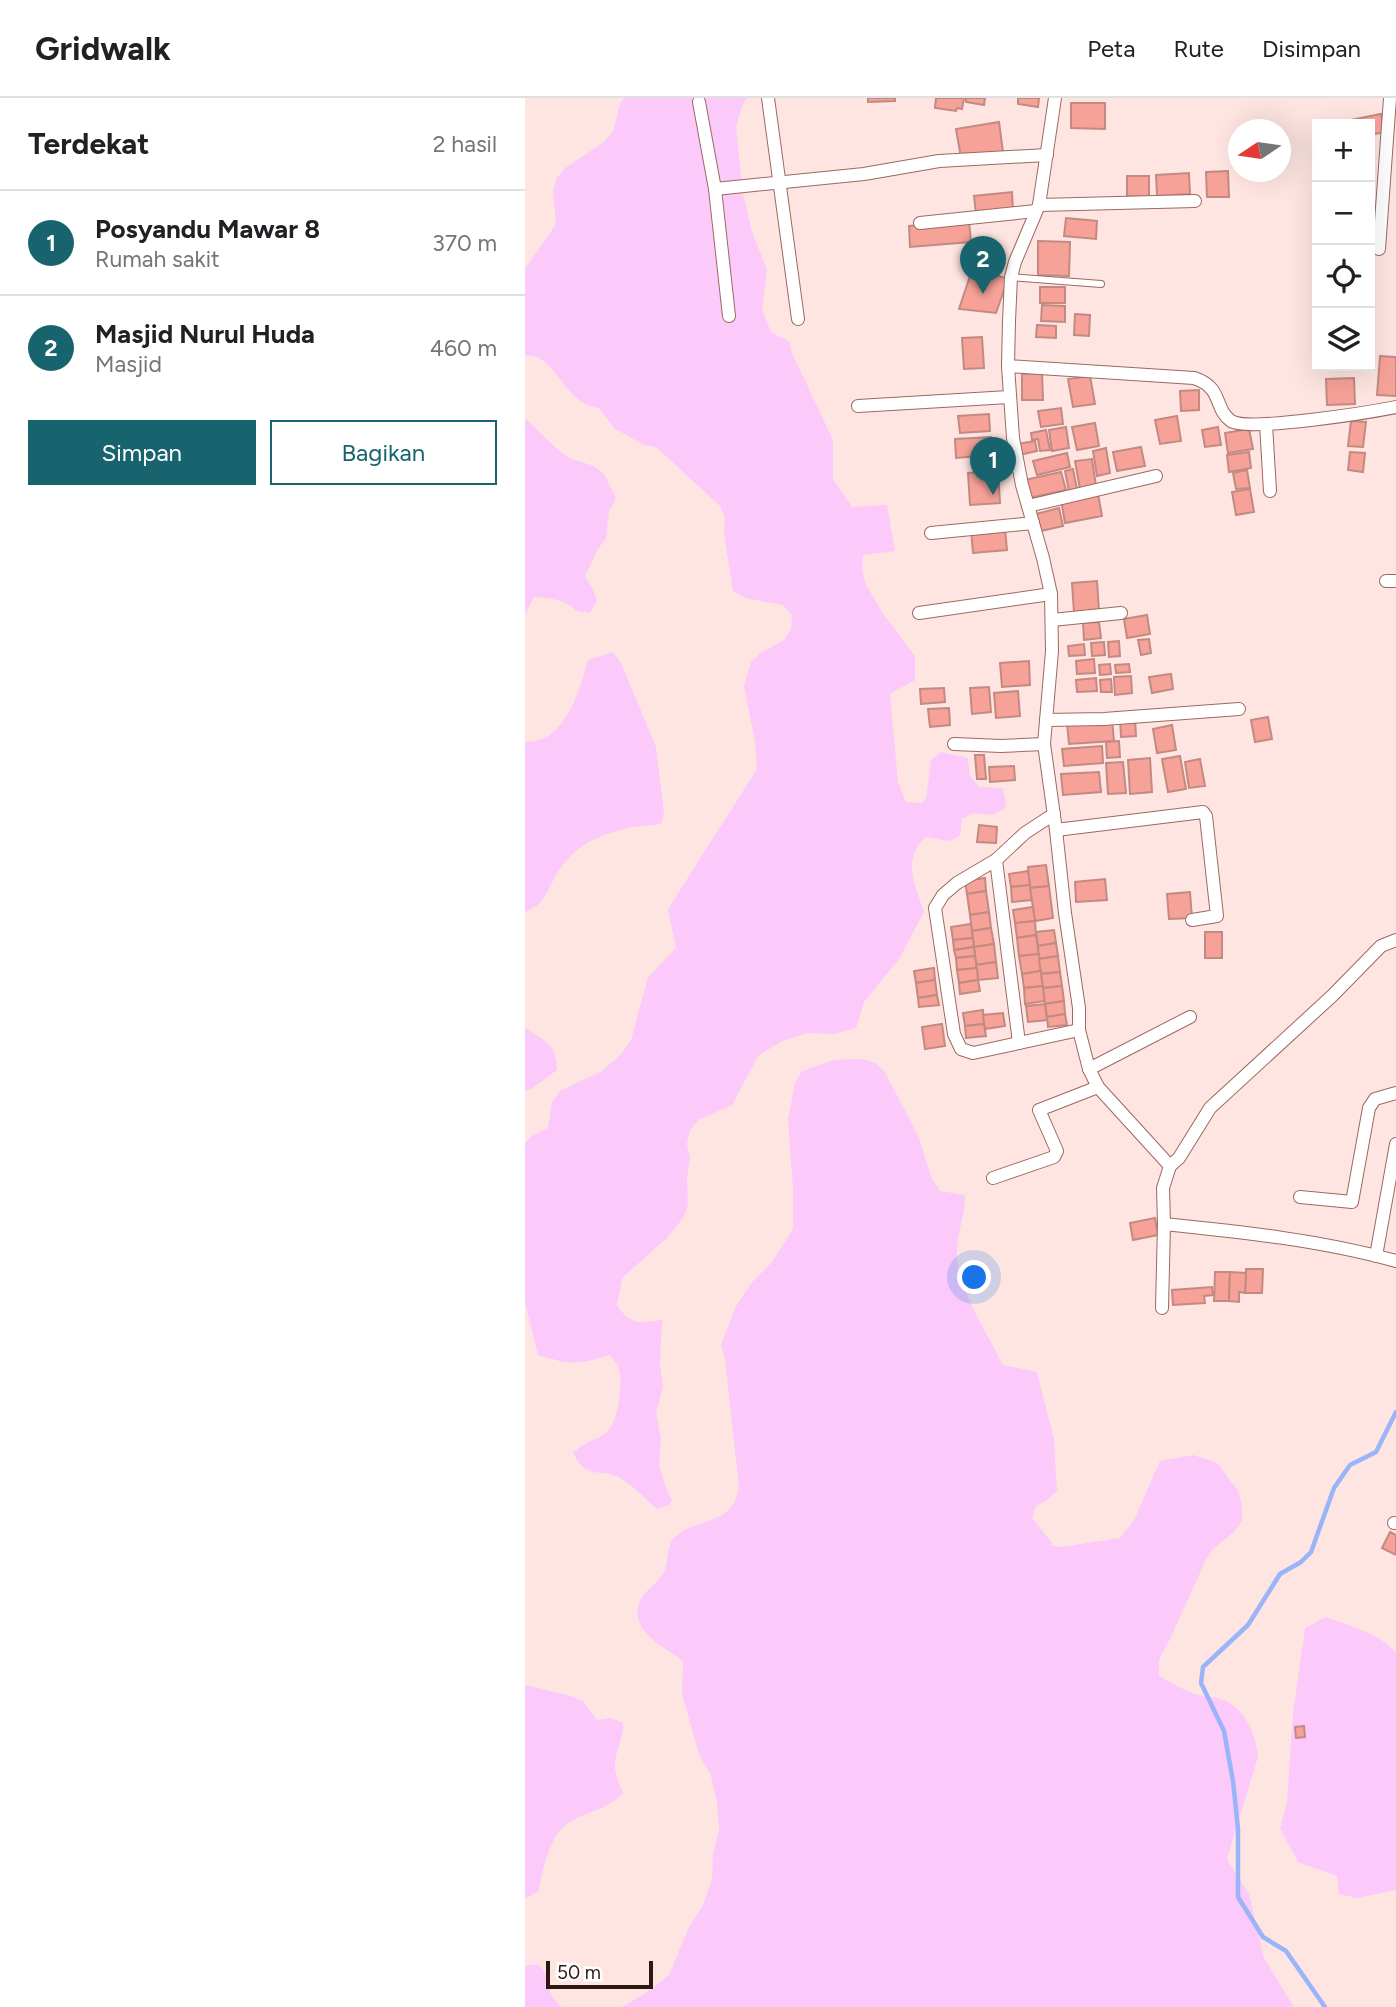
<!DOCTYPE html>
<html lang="id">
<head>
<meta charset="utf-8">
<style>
	:root { --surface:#fff; --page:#f6f6f6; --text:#202124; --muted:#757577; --line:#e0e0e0; --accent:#18646e }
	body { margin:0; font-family:Figtree,sans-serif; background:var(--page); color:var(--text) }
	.controls { position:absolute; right:21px; top:21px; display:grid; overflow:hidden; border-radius:0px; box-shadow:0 7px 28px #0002 }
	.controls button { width:63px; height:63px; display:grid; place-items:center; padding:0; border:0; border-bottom:2px solid var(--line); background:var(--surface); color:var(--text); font:35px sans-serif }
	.compass { position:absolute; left:703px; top:21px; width:63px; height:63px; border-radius:50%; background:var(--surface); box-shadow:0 7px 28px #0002; rotate:257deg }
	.scale { position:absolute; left:21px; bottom:18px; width:107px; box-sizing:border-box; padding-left:7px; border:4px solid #2d1815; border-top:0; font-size:19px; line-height:24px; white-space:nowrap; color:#2d1815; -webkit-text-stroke:5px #fff; paint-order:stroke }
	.you { position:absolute; left:450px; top:1180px; width:24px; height:24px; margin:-18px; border:5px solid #fff; border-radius:50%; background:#1a73e8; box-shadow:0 0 0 10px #1a73e833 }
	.badge { display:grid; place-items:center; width:46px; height:46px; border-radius:50%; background:var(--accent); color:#fff; font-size:23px; font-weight:700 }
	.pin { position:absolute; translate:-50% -58px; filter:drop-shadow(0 2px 4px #0008) }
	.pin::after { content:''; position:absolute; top:37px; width:24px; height:21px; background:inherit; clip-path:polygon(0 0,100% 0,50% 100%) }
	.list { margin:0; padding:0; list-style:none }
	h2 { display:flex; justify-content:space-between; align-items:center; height:91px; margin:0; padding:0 28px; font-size:30px }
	h2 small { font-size:23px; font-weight:400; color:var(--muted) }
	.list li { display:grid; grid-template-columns:46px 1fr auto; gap:21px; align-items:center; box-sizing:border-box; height:105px; padding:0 28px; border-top:2px solid var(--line) }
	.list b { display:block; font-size:26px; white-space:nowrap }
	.list p { margin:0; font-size:23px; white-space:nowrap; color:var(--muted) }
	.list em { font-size:23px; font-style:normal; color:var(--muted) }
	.actions { display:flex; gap:14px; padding:21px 28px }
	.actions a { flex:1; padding:16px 0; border:2px solid var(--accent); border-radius:0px; text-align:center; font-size:24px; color:var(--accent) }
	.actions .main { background:var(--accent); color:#fff }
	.icon { flex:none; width:38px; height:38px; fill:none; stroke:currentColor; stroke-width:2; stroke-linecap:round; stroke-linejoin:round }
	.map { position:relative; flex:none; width:871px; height:1909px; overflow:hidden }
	header { display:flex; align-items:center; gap:42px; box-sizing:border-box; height:98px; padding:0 35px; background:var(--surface); border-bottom:2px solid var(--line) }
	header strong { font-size:33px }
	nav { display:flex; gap:38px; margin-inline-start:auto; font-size:24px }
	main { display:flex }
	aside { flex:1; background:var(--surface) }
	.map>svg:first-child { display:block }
</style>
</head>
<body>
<header>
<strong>Gridwalk</strong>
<nav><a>Peta</a><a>Rute</a><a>Disimpan</a></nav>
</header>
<main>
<aside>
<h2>Terdekat<small>2 hasil</small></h2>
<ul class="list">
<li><span class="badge">1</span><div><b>Posyandu Mawar 8</b><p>Rumah sakit</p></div><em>370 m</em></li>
<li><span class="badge">2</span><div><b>Masjid Nurul Huda</b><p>Masjid</p></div><em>460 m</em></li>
</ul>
<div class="actions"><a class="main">Simpan</a><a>Bagikan</a></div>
</aside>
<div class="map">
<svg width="871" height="1909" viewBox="0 0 871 1909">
	<rect width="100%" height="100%" fill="#fee5e1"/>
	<g fill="#fbcafa">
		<path d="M99,0H222L218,5L211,29L218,96L227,134L242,172L237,212L246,234L265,244L267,255L308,342V381L327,409L362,407L370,453L338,457L337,469L340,485L359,517L390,558V582L365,596L373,684L381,704L396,705L401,701L406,662L416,654L443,660L445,677L454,689L478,690L481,705L479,711L467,717L449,715L437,721L435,738L425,743L400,739C377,763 390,787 399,814L374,861L339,904L331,930L309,936L283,935L257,943L233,958L207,1007L173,1022L165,1033L162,1046L165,1060L162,1080L163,1107L158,1120L142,1140L97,1180L92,1207C106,1228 114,1225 137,1222L135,1265L138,1289L131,1315L136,1340L134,1366L141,1390L147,1402L145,1407L132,1411C120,1401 107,1386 93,1379C70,1369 63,1383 48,1355C59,1344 71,1342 81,1335C93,1326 98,1285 94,1271C93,1266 88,1261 85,1257C53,1267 46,1267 13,1257L0,1205V1045L8,1037L23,1030L27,1004L35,993L77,973L97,955L106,942L123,879L151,850L143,811L232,671L230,644L219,588L226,564L236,555L259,542L266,531L267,517L258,507L220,500L208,493L199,436L200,421L195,408L131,349L119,347L89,330L74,310C44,306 38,277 16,261C12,258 5,258 0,257V171L31,126L28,94L31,81L40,70L79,44L88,33L95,6Z"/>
		<path d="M0,320L32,351L44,360L69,368L79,376L91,400L84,413L81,440L73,451L60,478L67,490L72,502L65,515L52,513C40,501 25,500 9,499L0,516Z"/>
		<path d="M88,554L96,565L131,649L139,714L136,726C127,728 118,727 109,729C90,732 67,740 52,752C44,759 36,768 31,777C21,795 20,806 0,814V644C41,645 54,593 63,562Z"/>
		<path d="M0,930C20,943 32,946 32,972L6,991L0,993Z"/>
		<path d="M338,961L350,965L360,974L394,1040L407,1081L415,1093L440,1097C440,1116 433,1133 432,1151C429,1186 463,1236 478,1267L512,1274L529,1341L532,1393L522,1402L511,1408L507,1420L528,1446L523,1447L536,1449L595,1440L609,1422L635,1363L668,1357L681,1361L693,1366L714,1394L717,1408V1423L709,1434L687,1452L680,1464L645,1541L634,1562V1578C646,1584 661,1594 674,1597C682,1599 689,1599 696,1601C720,1610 731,1635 733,1659L702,1761L724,1796L739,1860L769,1909H97L122,1894L144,1877L163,1831L177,1809L187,1782L188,1755L194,1731L192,1705L186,1678L174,1656L157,1596L158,1563C137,1548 98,1529 118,1498C124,1489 135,1483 139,1474C144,1463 141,1447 150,1439C173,1418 208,1429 214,1389L200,1261L196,1247L210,1210L227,1184L247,1164L268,1131V1091L263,1022L270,985L277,973L308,962Z"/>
		<path d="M801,1519C824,1528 855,1535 871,1555V1792L832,1800L814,1796L812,1778L773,1764L755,1730L762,1704L768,1615L780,1530Z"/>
		<path d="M0,1587L46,1598L58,1603L72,1622L86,1620L98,1625C99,1642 90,1651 90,1668C90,1677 95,1687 98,1695C84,1711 63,1713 45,1724C25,1735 17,1772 14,1793L0,1800Z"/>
		<path d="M13,1866C15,1869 18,1872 20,1876C26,1890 23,1898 37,1909H0V1868Z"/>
	</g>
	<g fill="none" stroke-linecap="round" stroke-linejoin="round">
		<polyline stroke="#99b4f8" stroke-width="4.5" points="800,1909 761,1853 738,1839 713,1799 713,1731 708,1683 699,1633 676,1585 678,1569 723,1527 755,1476 776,1464 786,1454 809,1390 825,1367 851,1354 871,1314"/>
	</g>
	<g fill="#f7a298" stroke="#c28a82" stroke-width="2">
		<polygon points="343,0 370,0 370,3 343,4"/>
		<polygon points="411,0 439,0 437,11 432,10 431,13 410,10"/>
		<polygon points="441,0 460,0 459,7 441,4"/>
		<polygon points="493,0 514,0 513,9 493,6"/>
		<polygon points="546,5 580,5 580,31 546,30"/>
		<polygon points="856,16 860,34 845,37 845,26 825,26 825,22"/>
		<polygon points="474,24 478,54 436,60 431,31"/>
		<polygon points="703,73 704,99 682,99 681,74"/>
		<polygon points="664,75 665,96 632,98 631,77"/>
		<polygon points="602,78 624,78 624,99 602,98"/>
		<polygon points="487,94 488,113 451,116 449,98"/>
		<polygon points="541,120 572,123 571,141 539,138"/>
		<polygon points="444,123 446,144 385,149 384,128"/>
		<polygon points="513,143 545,144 544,178 513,177"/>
		<polygon points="448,169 483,181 471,215 434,211"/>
		<rect x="515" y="189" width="25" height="16"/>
		<polygon points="517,207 540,208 540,224 516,223"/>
		<polygon points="550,216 565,217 564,238 549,237"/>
		<polygon points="512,227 531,228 531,240 511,239"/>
		<polygon points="457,239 459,270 439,271 437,240"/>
		<polygon points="855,258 871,259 871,298 852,297"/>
		<polygon points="517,275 518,302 497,302 497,276"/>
		<polygon points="565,278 570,306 548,309 543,281"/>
		<polygon points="829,280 830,306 802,307 801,281"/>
		<polygon points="674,292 674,312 656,313 655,293"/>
		<polygon points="536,310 538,326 516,329 513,313"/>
		<polygon points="464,316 465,333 435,335 433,318"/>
		<polygon points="652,318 656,343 635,346 630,322"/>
		<polygon points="826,323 841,324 838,349 823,348"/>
		<polygon points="570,325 574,348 552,352 547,329"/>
		<polygon points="541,329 544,350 527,353 524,332"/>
		<polygon points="693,329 696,347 680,349 677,332"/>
		<polygon points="724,331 728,351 703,355 700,335"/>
		<polygon points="521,332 525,352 515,353 513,341 507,342 506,335"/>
		<polygon points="466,339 467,357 431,360 430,341"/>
		<polygon points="510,343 512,353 494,357 492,346"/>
		<polygon points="616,349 620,368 592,373 588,354"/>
		<polygon points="581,350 585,375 572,378 568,353"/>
		<polygon points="724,354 726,370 704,374 702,357"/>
		<polygon points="825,354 840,355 838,374 823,372"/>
		<polygon points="542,355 545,369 512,377 508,363"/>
		<polygon points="567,361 571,388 555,391 550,363"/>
		<polygon points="548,371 552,391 544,393 540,373"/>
		<polygon points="722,372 725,390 711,391 708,375"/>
		<polygon points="473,373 475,405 445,407 443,375"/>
		<polygon points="536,374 541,392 504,400 500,382"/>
		<polygon points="725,391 729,414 711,417 707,394"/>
		<polygon points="573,396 577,418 540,425 536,402"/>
		<polygon points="534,410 538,428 516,433 511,416"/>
		<polygon points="480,430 482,452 448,455 446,432"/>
		<polygon points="572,483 574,513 549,514 547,485"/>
		<polygon points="622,517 625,536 602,540 599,521"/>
		<polygon points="574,524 576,540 559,542 558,525"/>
		<polygon points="624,541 626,555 616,557 613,542"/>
		<polygon points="594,543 595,558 584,559 583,544"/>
		<polygon points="579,544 580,557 567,558 566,545"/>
		<polygon points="559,546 560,557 544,558 543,548"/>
		<polygon points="569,561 570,575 552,576 551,563"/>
		<polygon points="504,563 505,587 477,589 475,565"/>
		<polygon points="585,566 586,576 575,577 574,567"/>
		<polygon points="604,566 605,574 591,575 590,567"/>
		<polygon points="646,576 648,591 627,595 624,579"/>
		<polygon points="606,578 607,595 590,597 589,579"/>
		<polygon points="571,580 572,593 552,594 551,582"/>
		<polygon points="586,581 587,594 576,594 575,582"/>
		<polygon points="464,589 466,614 447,616 445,590"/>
		<polygon points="419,590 420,604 396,606 395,591"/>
		<polygon points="493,593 495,618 471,620 469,595"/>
		<polygon points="424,610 425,627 405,629 403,611"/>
		<polygon points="743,619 747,641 730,644 726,622"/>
		<polygon points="610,620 611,638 596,639 595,621"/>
		<polygon points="587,622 589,643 544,646 542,625"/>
		<polygon points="647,627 651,652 632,655 628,631"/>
		<polygon points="594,643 595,659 582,660 581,644"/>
		<polygon points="577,648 578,665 539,668 537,651"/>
		<polygon points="450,657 459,657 461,681 452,681"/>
		<polygon points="655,658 661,691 643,694 637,661"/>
		<polygon points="625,660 627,694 605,696 603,662"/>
		<polygon points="675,661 680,688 664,690 660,664"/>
		<polygon points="598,664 601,695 583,696 581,665"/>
		<polygon points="489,668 490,682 465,684 464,669"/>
		<polygon points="574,674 576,694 538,697 536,676"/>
		<polygon points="454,727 472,729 471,745 452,744"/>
		<polygon points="521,767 524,788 505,790 503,769"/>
		<polygon points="503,773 505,787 486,789 484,776"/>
		<polygon points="460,780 461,793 442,796 440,783"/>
		<polygon points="580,781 582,802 551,804 550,784"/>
		<polygon points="505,787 507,802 487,804 486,789"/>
		<polygon points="524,788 528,820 510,823 505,790"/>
		<polygon points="461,793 464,814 445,817 442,796"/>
		<polygon points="665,794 667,820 644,821 642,796"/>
		<polygon points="508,809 510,823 490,825 488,812"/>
		<polygon points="464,814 466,830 447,833 445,817"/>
		<polygon points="510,823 511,837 492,840 490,825"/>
		<polygon points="446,826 448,840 428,842 426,829"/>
		<polygon points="466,830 469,846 449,849 447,833"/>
		<polygon points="529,832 531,845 513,848 511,834"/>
		<rect x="680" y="834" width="17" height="26"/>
		<polygon points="511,837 514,856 494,858 492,840"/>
		<polygon points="448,840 449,849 429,852 428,842"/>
		<polygon points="531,845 533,858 514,861 513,848"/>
		<polygon points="469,846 471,864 451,867 449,849"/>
		<polygon points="449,849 450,858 431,860 429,852"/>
		<polygon points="514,856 516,873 497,876 494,858"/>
		<polygon points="450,858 452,870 432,872 431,860"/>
		<polygon points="533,858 535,874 516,876 514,861"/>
		<polygon points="471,864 473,880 453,882 451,867"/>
		<polygon points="409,870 410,882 391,885 389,873"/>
		<polygon points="452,870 453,882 434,885 432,872"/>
		<polygon points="516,873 518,888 499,890 497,876"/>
		<polygon points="535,874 537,888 518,890 516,876"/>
		<polygon points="410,882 412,897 393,900 391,885"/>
		<polygon points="453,882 455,893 435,896 434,885"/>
		<polygon points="518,888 520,903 500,906 499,890"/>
		<polygon points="537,888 539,903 520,906 518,890"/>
		<polygon points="412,897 414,907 394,909 393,900"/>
		<polygon points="539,903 540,916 522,919 520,906"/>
		<polygon points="520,906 522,922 503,924 501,908"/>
		<polygon points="458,912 459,926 440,928 438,915"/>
		<polygon points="478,915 480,928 460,931 458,917"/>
		<polygon points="540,916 542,927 523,929 522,919"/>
		<polygon points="417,926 420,948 400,951 397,929"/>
		<polygon points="459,926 461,938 441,940 440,928"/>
		<polygon points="630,1120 633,1137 608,1142 605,1125"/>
		<polygon points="721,1171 738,1171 737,1195 720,1195"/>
		<polygon points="690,1174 705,1174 704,1203 689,1203"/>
		<polygon points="705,1174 721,1175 720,1195 714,1194 714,1204 704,1203"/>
		<polygon points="687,1189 688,1197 679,1198 680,1205 648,1207 647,1192"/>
		<polygon points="865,1434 871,1437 871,1457 857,1450"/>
		<polygon points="779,1628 780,1639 771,1640 770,1629"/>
	</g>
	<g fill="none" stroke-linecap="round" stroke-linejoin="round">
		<g stroke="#9d6861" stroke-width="8">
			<polyline id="lane" points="486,179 576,186"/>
		</g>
		<g stroke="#9d6861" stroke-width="14">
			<g id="street">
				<polyline points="243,0 273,221"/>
				<polyline points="530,0 514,107 490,164 486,179 484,223 483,268 488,340 497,387 518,460 526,496 527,553 519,646 531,732 540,815 554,910 554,932 564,971 573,989 645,1068 654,1060 685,1010 807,898 856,848 871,842"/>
				<polyline points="174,4 190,91 204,218"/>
				<polyline points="190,91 339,76 414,63 522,57"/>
				<polyline points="514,107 670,103"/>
				<polyline points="395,125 511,113"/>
				<polyline points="854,151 865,0"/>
				<path d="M483,268L669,280C699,290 688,310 706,323C723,334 846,314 871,309"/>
				<polyline points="333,308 484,299"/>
				<polyline points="741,326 745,393"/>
				<polyline points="503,408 631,378"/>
				<polyline points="406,435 508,425"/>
				<polyline points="861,483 871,483"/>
				<polyline points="394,515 526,496"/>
				<polyline points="527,522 596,515"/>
				<polyline points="521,622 579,621 714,611"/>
				<polyline points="429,646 476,648 519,646"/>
				<polyline points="529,716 500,735 471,762 432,785 418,797 410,810 429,936 436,951 448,955 554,932"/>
				<polyline points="531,732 678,714 681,718 692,818 667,822"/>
				<polyline points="471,762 494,945"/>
				<polyline points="564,971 665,919"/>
				<path d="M645,1068L638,1090L639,1126C717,1134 795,1142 871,1163"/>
				<polyline points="468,1080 529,1059 532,1053 514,1012 573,989"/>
				<polyline points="775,1099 827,1104 844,1010 850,1001 871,995"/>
				<polyline points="851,1158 871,1046"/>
				<polyline points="637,1210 639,1126"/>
				<polyline points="869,1425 871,1425"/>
			</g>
		</g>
		<use href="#lane" stroke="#fff" stroke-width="6"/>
		<use href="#street" stroke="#fff" stroke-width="12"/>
	</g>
</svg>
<div class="controls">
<button>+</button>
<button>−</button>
<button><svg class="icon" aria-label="locate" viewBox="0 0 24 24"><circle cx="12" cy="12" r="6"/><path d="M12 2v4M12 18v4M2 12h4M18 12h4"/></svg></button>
<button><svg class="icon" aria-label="layers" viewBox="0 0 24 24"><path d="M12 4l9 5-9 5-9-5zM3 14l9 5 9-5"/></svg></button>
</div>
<svg class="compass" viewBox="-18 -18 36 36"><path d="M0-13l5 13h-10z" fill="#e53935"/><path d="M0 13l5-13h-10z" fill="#757577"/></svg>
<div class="scale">50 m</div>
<div class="you"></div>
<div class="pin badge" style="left:468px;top:397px">1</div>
<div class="pin badge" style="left:458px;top:196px">2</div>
</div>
</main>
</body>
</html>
